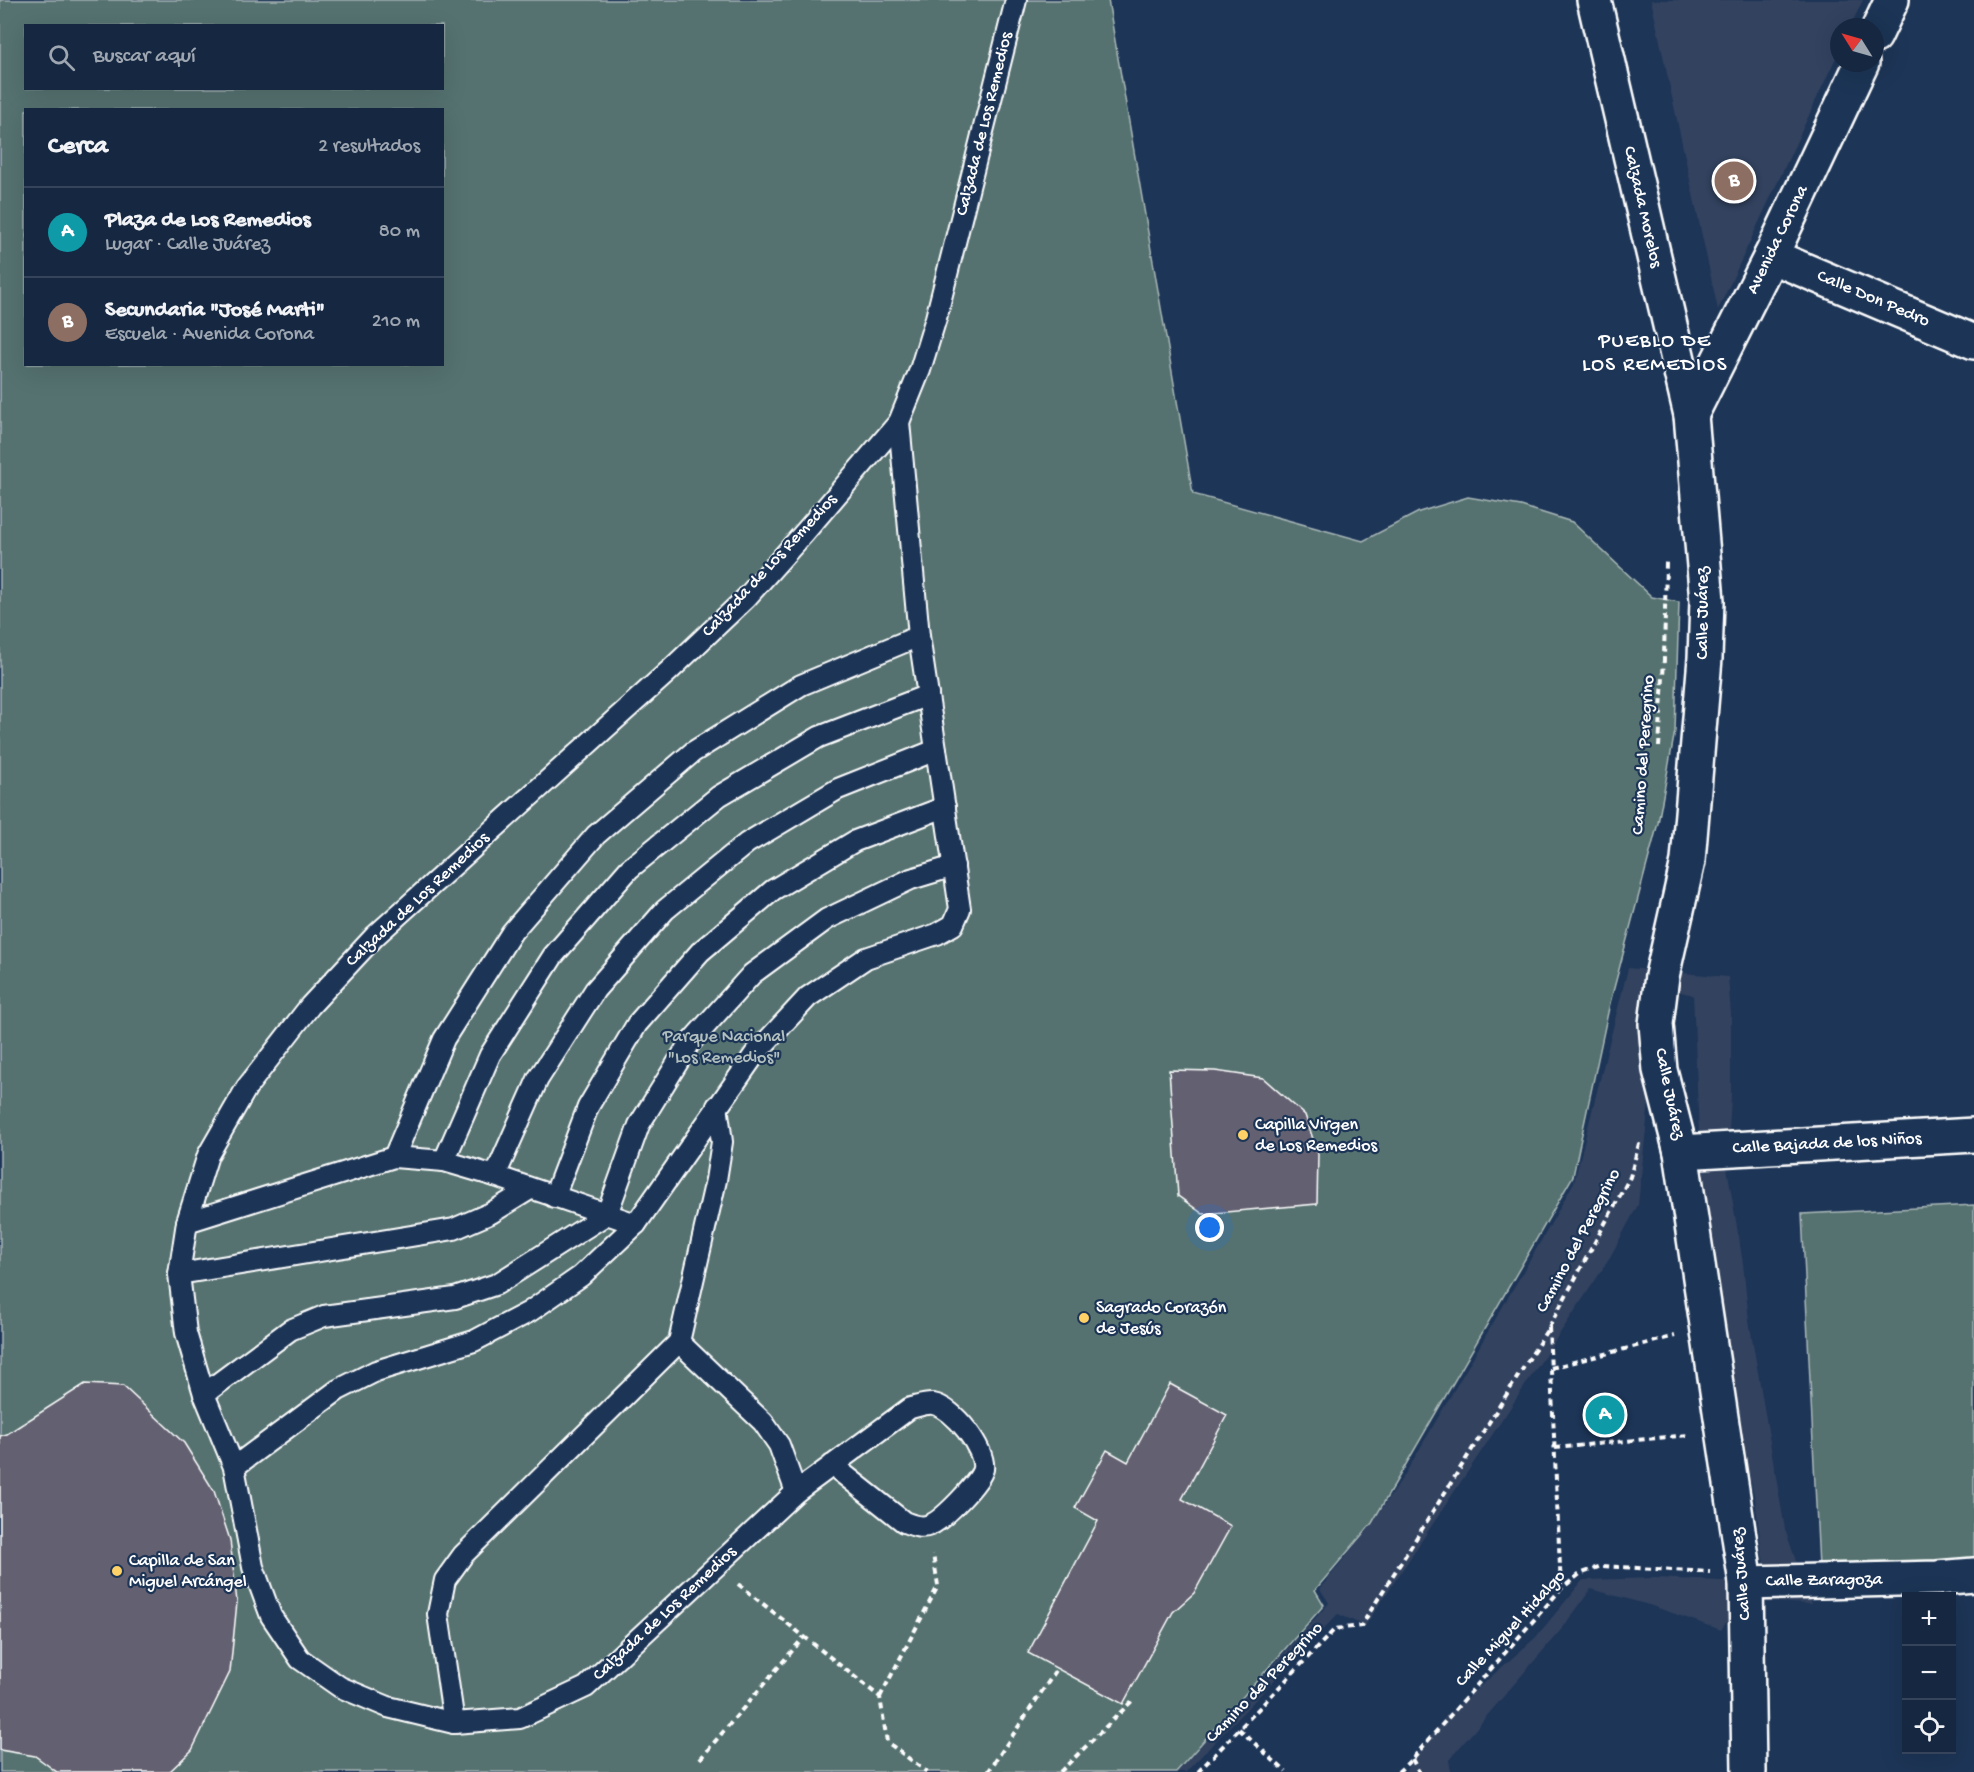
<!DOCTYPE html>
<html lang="es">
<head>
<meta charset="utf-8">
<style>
	:root { --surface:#162841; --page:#1f3048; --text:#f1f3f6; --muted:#9ea6b1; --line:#35445a; --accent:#ea580c }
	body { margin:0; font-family:"Gochi Hand",sans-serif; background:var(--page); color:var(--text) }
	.controls { position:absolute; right:18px; bottom:18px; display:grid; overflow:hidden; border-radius:0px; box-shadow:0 6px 24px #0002 }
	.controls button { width:54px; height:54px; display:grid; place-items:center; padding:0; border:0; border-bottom:2px solid var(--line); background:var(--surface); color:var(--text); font:30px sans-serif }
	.compass { position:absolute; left:1830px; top:18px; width:54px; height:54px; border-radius:50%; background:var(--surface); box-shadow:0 6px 24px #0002; rotate:307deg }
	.you { position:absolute; left:1210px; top:1228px; width:21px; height:21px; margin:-15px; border:4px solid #fff; border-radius:50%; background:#1a73e8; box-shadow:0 0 0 9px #1a73e833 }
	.badge { display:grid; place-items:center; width:39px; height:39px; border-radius:50%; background:var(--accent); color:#fff; font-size:20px; font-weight:700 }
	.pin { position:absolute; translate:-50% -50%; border:3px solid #fff; box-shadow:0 2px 6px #0006 }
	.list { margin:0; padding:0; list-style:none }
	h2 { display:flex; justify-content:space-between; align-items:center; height:78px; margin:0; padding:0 24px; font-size:26px }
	h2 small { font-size:20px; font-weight:400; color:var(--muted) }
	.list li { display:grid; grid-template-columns:39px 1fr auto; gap:18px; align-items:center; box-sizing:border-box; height:90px; padding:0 24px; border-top:2px solid var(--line) }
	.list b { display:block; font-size:22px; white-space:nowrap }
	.list p { margin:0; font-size:20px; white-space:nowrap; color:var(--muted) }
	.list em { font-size:20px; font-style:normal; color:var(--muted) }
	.icon { flex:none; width:33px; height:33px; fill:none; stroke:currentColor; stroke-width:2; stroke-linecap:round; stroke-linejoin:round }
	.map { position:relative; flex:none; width:1974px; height:1772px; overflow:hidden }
	.search { position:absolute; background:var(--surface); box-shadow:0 6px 24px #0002; left:24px; top:24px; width:420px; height:66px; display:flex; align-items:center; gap:15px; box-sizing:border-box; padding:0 21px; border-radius:0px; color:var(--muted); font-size:22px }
	.panel { position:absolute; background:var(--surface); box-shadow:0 6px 24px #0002; left:24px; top:108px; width:420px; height:258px; border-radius:0px }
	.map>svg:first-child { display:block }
</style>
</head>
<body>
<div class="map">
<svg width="1974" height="1772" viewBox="0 0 1974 1772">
	<rect width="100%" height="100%" fill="#1d3557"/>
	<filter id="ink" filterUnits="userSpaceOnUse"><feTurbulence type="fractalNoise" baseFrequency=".0167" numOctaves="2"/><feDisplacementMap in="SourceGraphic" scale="12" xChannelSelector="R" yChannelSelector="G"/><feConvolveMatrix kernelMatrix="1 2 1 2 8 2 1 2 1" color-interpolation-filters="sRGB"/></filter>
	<g filter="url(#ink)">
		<g fill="#32425f">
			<polygon points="1651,0 1863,0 1850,27 1839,27 1839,51 1718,310"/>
			<polygon points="1628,968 1728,977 1731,1013 1731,1097 1727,1167 1743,1263 1749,1320 1785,1529 1811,1604 1741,1601 1721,1630 1652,1606 1591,1589 1566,1624 1449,1760 1451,1772 1404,1772 1446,1716 1535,1638 1583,1580 1656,1578 1721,1581 1772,1588 1762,1555 1755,1499 1739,1434 1735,1390 1702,1206 1693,995 1647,984 1646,1016 1649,1102 1638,1205 1608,1261 1365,1626 1338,1614 1186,1772 1177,1772 1329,1603 1320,1589 1372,1523 1405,1474 1549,1227 1574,1182"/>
		</g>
		<g fill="#557270" stroke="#aab8b8" stroke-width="1.5" fill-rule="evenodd">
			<path d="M0,0H1108L1193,494L1363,541L1419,512L1468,497L1521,506L1572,522L1652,597L1679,602L1675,731L1658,823L1610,1003L1573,1176L1372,1523L1315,1590L1324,1605L1176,1772H0ZM26,26H442V88H26ZM26,110H442V364H26Z"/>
			<polygon points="1974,1205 1974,1558 1819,1567 1802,1214"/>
		</g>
		<g fill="#646071" stroke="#fff" stroke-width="1.5">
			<polygon points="1169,1070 1215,1071 1263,1078 1305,1115 1318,1154 1317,1204 1203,1214 1178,1196"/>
			<polygon points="85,1384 123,1386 184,1443 214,1491 230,1540 237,1602 230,1672 192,1750 169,1772 57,1772 35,1756 0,1750 0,1436 7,1434"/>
			<polygon points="1170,1384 1227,1415 1182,1499 1231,1526 1194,1593 1173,1612 1123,1704 1028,1653 1098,1521 1075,1508 1107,1450 1128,1462"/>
		</g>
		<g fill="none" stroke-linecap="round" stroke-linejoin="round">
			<g stroke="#fff" stroke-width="24">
				<g id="service">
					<polyline points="717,1106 722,1142 716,1180 679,1342 763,1422 779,1445 796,1492"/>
					<polyline points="394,1157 444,1039 512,932 596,835 693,752 801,685 919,636"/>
					<polyline points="444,1161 490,1055 553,956 629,869 719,796 819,737 928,695"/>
					<polyline points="495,1176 538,1079 595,990 665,910 747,843 838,789 936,750"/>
					<polyline points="554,1197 588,1107 637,1024 700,952 773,890 855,841 945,807"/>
					<polyline points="187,1222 394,1157 444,1161 495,1176 636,1224"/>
					<polyline points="179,1274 454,1229 491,1213 530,1189"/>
					<polyline points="204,1394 290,1330 324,1316 455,1298 497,1284 607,1214 639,1125 689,1044 752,974 827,919 911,879 954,866"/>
					<path d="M832,1465L904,1522C912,1525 921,1529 930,1525C943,1520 980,1482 983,1469C986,1449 953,1407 933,1404C926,1403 916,1407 910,1408L796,1492L586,1687L520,1718L454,1723L388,1707L340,1687L300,1659L271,1616L253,1567L234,1467L204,1394L186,1333L179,1274L187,1222L208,1155L247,1087L310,1006L375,936L669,671L746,598L805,532L899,422L920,370L936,318L1016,0"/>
					<polyline points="234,1467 338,1390 376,1371 474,1341 529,1312 581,1276 636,1224 755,1054 808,997 866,958 937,934 953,925 960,909 919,636 899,422"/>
					<polyline points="454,1723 438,1614 445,1580 463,1555 679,1342"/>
				</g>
			</g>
			<g stroke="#fff" stroke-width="38">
				<g id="minor">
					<polyline points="1771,256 1974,342"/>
					<polyline points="1681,1152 1974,1135"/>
					<polyline points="1746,1583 1937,1578 1974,1575"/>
				</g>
			</g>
			<g stroke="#fff" stroke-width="38">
				<g id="secondary">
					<polyline points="1594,0 1691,415 1707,601 1705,658 1688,861 1662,976 1656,1024 1660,1070 1681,1152 1746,1583 1749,1772"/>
					<polyline points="1875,36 1892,0"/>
					<polyline points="1691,415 1771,256 1862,63"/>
				</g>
			</g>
			<g stroke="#fff" stroke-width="4" stroke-dasharray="6 4.5" stroke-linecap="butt">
				<polyline points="1659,747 1664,659 1666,562"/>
				<polyline points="1549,1327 1561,1589"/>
				<polyline points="1551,1368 1675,1336"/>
				<polyline points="1555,1448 1688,1435"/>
				<polyline points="738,1584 880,1697 887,1742 927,1772"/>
				<polyline points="880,1697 938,1586 933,1554"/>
				<polyline points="1239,1729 1286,1772"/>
				<polyline points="700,1759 804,1637"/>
				<polyline points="1412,1759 1419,1772"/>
				<polyline points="988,1772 1057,1669"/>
				<polyline points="1060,1772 1132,1701"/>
				<polyline points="1198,1772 1335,1629 1361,1626 1549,1327 1630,1177 1640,1140"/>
				<polyline points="1398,1772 1412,1759 1561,1589 1580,1574 1601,1566 1710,1572"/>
			</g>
			<use href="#service" stroke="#1d3557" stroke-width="20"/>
			<use href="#minor" stroke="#1d3557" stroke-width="33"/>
			<use href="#secondary" stroke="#1d3557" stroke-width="33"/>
		</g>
	</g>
	<g fill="#ffd166" stroke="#1d3557" stroke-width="2">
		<circle cx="1243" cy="1135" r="6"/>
		<circle cx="1084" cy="1318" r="6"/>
		<circle cx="117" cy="1571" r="6"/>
	</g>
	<g text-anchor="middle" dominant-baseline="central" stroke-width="4.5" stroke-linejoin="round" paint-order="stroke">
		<g font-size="18" fill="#fff" stroke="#1d3557">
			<text transform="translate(985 124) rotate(-76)">Calzada de Los Remedios</text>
			<text transform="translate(1642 207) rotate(77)">Calzada Morelos</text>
			<text transform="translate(1778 240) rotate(-64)">Avenida Corona</text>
			<text transform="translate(1873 299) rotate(23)">Calle Don Pedro</text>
			<text transform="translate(770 566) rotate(-47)">Calzada de Los Remedios</text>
			<text transform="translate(1703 613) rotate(-90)">Calle Juárez</text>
			<text transform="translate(1644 755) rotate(-86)">Camino del Peregrino</text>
			<text transform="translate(418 900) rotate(-43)">Calzada de Los Remedios</text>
			<text transform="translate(1669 1094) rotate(78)">Calle Juárez</text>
			<text transform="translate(1827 1144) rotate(-3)">Calle Bajada de los Niños</text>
			<text transform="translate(1579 1241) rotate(-62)">Camino del Peregrino</text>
			<text transform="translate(1742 1574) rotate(-95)">Calle Juárez</text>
			<text transform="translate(1824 1581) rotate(-1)">Calle Zaragoza</text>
			<text transform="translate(665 1614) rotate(-43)">Calzada de Los Remedios</text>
			<text transform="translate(1511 1629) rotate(-47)">Calle Miguel Hidalgo</text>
			<text transform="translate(1265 1683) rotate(-46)">Camino del Peregrino</text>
		</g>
		<g font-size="18" fill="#b2c0bf" stroke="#1d3557">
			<text x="724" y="1037">Parque Nacional<tspan x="724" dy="21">"Los Remedios"</tspan></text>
		</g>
		<g font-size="18" fill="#fff" stroke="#1d3557" text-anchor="start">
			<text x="1255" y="1125">Capilla Virgen<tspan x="1255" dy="21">de Los Remedios</tspan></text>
			<text x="1096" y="1308">Sagrado Corazón<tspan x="1096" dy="21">de Jesús</tspan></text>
			<text x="129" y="1561">Capilla de San<tspan x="129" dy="21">Miguel Arcángel</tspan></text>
		</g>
		<g font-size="21" letter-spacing="1.5" fill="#fff" stroke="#1d3557">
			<text x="1655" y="342">PUEBLO DE<tspan x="1655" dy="24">LOS REMEDIOS</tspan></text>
		</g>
	</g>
</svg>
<div class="controls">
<button>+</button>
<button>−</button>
<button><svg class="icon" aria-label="locate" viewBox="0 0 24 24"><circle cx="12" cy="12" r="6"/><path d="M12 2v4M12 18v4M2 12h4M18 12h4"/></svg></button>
</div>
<svg class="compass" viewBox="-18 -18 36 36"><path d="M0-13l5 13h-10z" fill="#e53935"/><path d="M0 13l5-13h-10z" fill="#9ea6b1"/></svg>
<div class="you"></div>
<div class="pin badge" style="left:1605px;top:1415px;background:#0f9aa8">A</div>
<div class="pin badge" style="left:1734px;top:181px;background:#8d6e63">B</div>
<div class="search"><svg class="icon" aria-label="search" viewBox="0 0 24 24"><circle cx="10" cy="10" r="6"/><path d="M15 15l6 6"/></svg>Buscar aquí</div>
<section class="panel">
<h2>Cerca<small>2 resultados</small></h2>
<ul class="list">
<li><span class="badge" style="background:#0f9aa8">A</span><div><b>Plaza de Los Remedios</b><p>Lugar · Calle Juárez</p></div><em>80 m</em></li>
<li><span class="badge" style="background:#8d6e63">B</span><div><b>Secundaria &quot;José Marti&quot;</b><p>Escuela · Avenida Corona</p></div><em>210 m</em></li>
</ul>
</section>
</div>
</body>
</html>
